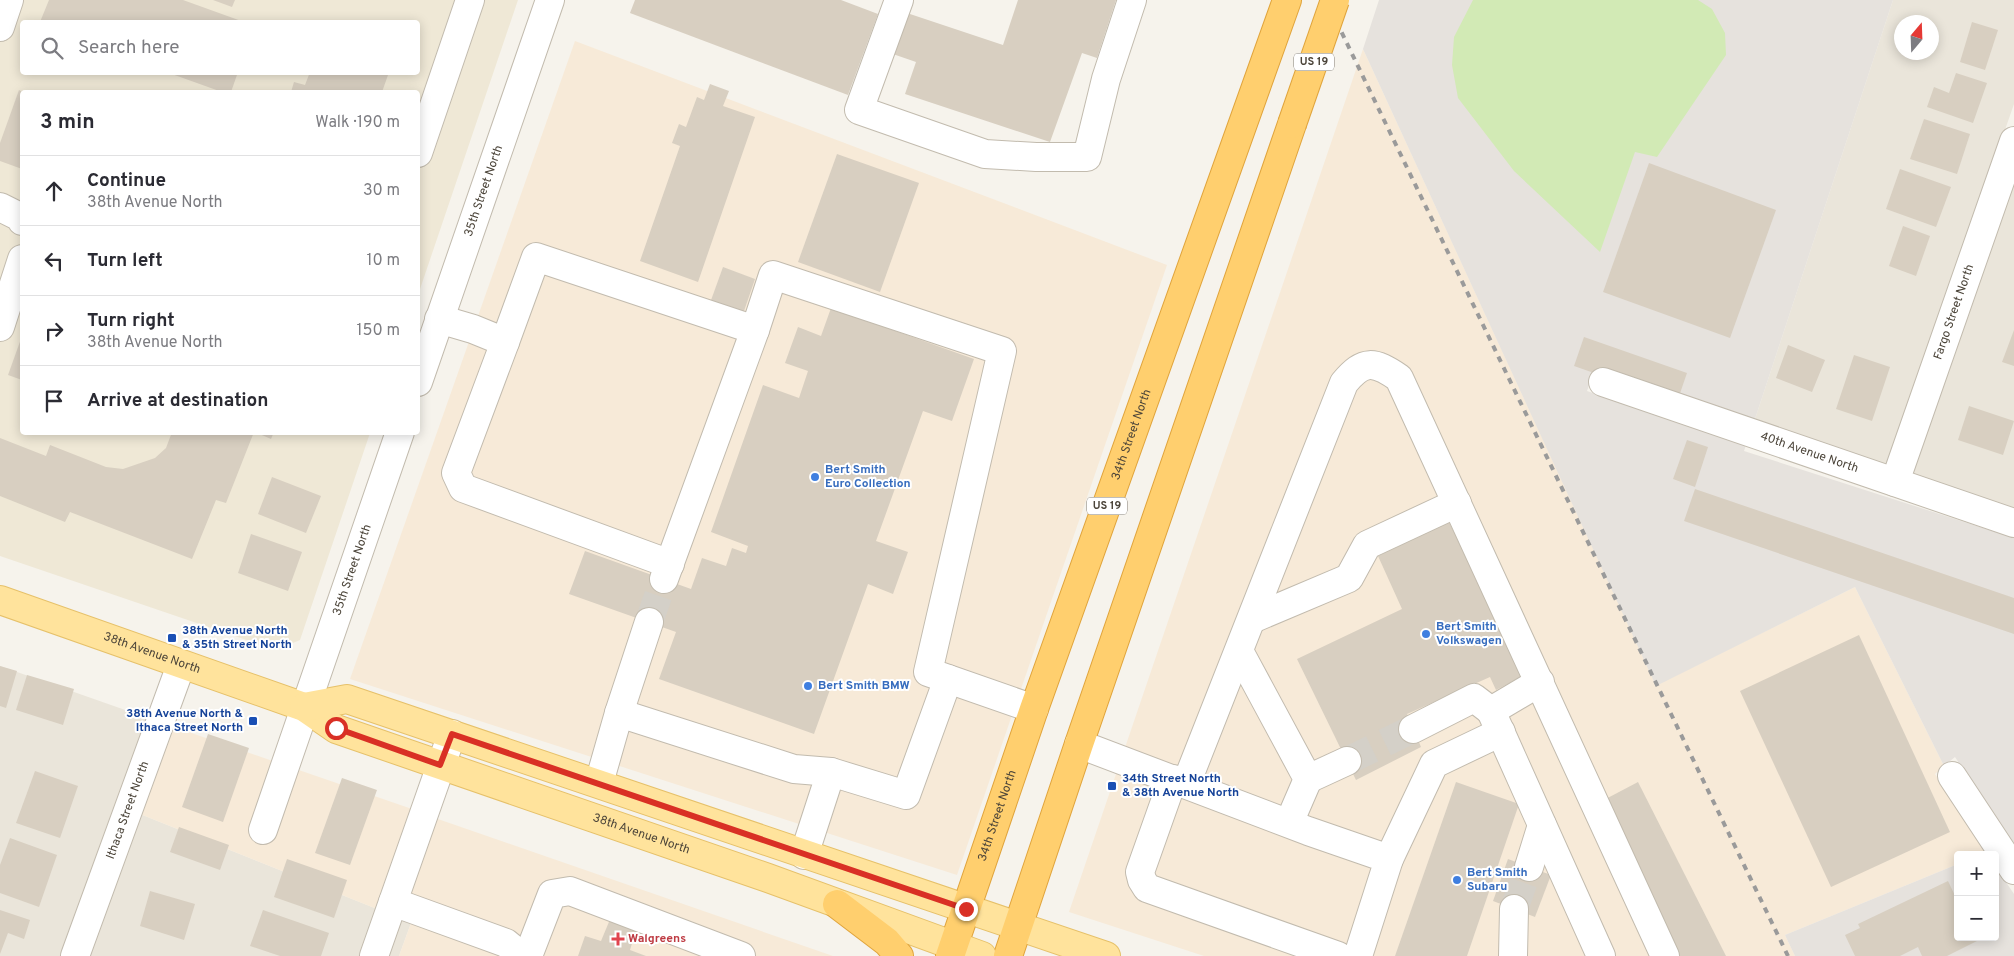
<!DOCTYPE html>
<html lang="en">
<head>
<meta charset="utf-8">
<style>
	:root { --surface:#fff; --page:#f7f7f7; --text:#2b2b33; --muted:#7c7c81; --line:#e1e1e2 }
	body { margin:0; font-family:Overpass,sans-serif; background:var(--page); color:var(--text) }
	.controls { position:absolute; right:15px; bottom:15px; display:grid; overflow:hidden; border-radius:5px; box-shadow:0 2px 12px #0003 }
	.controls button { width:45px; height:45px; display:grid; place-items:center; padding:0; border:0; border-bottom:1px solid var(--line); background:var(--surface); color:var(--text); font:25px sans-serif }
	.compass { position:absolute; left:1894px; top:15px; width:45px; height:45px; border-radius:50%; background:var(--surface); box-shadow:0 2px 12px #0003; rotate:19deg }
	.stop { position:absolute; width:15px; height:15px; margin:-11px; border:4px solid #d93025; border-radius:50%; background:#fff }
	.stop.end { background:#d93025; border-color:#fff; box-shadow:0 1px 5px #0008 }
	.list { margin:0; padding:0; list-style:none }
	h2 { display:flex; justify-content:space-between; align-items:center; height:65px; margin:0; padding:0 20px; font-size:21px }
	h2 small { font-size:16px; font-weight:400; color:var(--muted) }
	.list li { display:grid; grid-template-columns:32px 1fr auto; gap:15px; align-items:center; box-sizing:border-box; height:70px; padding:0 20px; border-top:1px solid var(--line) }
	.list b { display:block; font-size:19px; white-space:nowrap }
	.list p { margin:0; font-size:16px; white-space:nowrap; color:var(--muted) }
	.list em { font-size:16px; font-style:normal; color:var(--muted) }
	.icon { flex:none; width:28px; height:28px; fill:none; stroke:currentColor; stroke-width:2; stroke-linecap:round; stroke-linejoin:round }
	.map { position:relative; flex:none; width:2014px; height:956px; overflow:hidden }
	.search { position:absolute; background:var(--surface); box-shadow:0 2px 12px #0003; left:20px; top:20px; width:400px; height:55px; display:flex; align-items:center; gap:12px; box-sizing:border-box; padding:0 18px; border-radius:5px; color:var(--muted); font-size:19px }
	.panel { position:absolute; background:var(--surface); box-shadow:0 2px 12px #0003; left:20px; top:90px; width:400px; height:345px; border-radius:5px }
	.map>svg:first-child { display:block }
</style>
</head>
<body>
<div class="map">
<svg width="2014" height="956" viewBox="0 0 2014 956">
	<rect width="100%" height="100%" fill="#f6f3ec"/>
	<g fill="#eae5da" fill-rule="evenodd">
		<path d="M1893,0H2014V104L1888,465L1755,419ZM1902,22H1932V52H1902Z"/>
		<polygon points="2014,178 2014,509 1911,473"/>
		<polygon points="0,666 148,718 62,956 0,956"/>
		<polygon points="140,814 377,909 361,956 88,956"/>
		<polygon points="400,918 411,923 399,956 387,956"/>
	</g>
	<g fill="#f7ead8">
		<polygon points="575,41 1167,265 957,875 350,679"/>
		<polygon points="1363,49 1656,685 1855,587 1944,766 1935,774 1987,853 1982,855 1958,855 1958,864 1785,935 1795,956 1204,956 1069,912"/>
		<polygon points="171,726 412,809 377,909 140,814"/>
		<polygon points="435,818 833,956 399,956 411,923 400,918"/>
	</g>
	<g fill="#e6e2dd">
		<polygon points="1379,0 1893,0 1755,419 1596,365 1587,391 1746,445 1744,451 2014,538 2014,846 1955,757 1944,766 1855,587 1656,686 1363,49"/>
		<polygon points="1958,864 1958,937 1995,937 1995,866 2014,894 2014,956 1795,956 1785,935"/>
	</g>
	<path fill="#efe8d6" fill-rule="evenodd" d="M0,0H518L418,295V92H22V432L370,433L300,640L276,650L0,556ZM22,22H418V72H22Z"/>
	<polygon fill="#d2eab5" points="1473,0 1698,0 1712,9 1725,33 1726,55 1657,157 1635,152 1600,252 1514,171 1458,98 1452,65 1454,37"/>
	<g fill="#d8cfc1">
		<polygon points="49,0 183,0 244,22 40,22"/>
		<polygon points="213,0 235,0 232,7"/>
		<polygon points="635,0 841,0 878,14 848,95 630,13"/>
		<polygon points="1018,0 1116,0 1097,58 1082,53 1050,142 905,94 916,62 890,53 904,12 1003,45"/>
		<polygon points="1972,22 1998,30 1985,70 1960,62"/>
		<polygon points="238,72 231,92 222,92 169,73"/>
		<polygon points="310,72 381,72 388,75 382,92 291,92 294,82 305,85"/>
		<polygon points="1956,73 1987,83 1973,123 1927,107 1934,87 1949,93"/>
		<polygon points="710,84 729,91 723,106 755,117 698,282 640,261 680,146 672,143 679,124 686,127 697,97 704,100"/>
		<polygon points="19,90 22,92 22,169 0,161 0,143"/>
		<polygon points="1924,119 1970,134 1957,174 1910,159"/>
		<polygon points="837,154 919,183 880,292 798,262"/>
		<polygon points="1649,163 1776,210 1730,338 1603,292"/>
		<polygon points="1900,169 1951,187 1936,227 1886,209"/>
		<polygon points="1903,226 1930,236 1916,276 1889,266"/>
		<polygon points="723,267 755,279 743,314 710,303"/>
		<polygon points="831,308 974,359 952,421 923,411 876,541 908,552 893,594 868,584 814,734 659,679 676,632 569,594 585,551 691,589 702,558 726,566 732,548 746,553 748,546 711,532 763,385 799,398 808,371 785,363 798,327 821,336"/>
		<polygon points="2014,330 2014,366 2002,362"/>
		<polygon points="22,336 22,380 8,375"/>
		<polygon points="1584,337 1687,373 1677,402 1574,366"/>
		<polygon points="1788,345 1825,360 1812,392 1776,378"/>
		<polygon points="1854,355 1890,367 1872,421 1836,409"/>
		<polygon points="1969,406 2014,421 2003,455 1958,440"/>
		<polygon points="172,432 254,432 226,503 216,500 192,559 70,512 65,522 0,496 0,438 46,456 50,445 106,467 123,469 155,458 166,448"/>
		<polygon points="255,432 274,432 271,439"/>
		<polygon points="1687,440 1708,447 1695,487 1673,479"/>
		<polygon points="272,477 321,496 306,533 258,514"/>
		<polygon points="1695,489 2014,598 2014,634 1684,521"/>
		<polygon points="1449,522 1523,676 1496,690 1490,677 1407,714 1421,747 1356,780 1297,659 1402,609 1378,556"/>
		<polygon points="251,534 302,552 288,591 238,573"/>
		<polygon points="1859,635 1950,832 1831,887 1740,691"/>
		<polygon points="0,666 17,671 6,708 0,706"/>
		<polygon points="27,675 74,689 63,725 16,710"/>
		<polygon points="208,734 249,748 223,822 182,807"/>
		<polygon points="35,771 78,786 60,838 16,823"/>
		<polygon points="342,778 377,790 350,865 315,853"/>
		<polygon points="1456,782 1519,804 1467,956 1395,956"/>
		<polygon points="1638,782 1726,956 1678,956 1600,802"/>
		<polygon points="179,827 229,845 220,870 170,852"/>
		<polygon points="10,838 57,855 39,907 0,893 0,865"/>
		<polygon points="287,859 347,880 334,918 274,897"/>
		<polygon points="1508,859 1551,875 1535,917 1493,901"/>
		<polygon points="1948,881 1958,902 1958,937 1975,937 1977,941 1947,956 1922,956 1918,947 1900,956 1855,956 1845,935 1860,928 1858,924"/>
		<polygon points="150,891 195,904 184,940 140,926"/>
		<polygon points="0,910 30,920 24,939 8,933 0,954"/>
		<polygon points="263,910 329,933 321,956 280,956 250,946"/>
		<polygon points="611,917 637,927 630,950 646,956 578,956 585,936 601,941"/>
	</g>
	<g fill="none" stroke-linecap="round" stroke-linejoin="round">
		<g stroke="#d4d0c8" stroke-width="28" stroke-dasharray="28 14" stroke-linecap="butt">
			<polyline points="649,622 664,579"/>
			<polyline points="1347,761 1413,729"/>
			<polyline points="1514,909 1529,867"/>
		</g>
		<g stroke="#c2bbae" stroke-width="30">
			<g id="minor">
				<polyline points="899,0 859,110 985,154 1036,157 1087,157 1106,79 1132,0"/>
				<polyline points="0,27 9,0"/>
				<polyline points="418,153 470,0"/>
				<polyline points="0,207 20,217 22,221"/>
				<polyline points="439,319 473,329 505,342 536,257 755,330 773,275 1002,351 928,672 1034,709"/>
				<polyline points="0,327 22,259"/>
				<polyline points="505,342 456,473 463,488 670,564"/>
				<path id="s1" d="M418,382L550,0"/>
				<path id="s2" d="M1603,382L2014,523"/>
				<path id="s3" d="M1895,482L2014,141"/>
				<polyline points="664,579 755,330"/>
				<polyline points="1252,619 1349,578 1367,545 1457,503"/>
				<polyline points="1239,651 1308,779 1289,823"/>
				<polyline points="1540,682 1491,711 1601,956"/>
				<polyline points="619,713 649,622"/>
				<polyline points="1413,729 1474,698 1491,711"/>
				<polyline points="1079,744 1308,831 1389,859 1358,956"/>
				<polyline points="1952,776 2014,870"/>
				<polyline points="1173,779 1140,872 1142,880 1147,888 1338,956"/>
				<polyline points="1308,779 1347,761"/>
				<polyline points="599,783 619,713 794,769 831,772 906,795 948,679"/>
				<path d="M1186,784L1344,383C1364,359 1374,361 1399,378L1665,956"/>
				<path id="s4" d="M263,830L400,432"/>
				<polyline points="804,855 831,772"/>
				<polyline points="1389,859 1434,764 1501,732"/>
				<polyline points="1529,867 1542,825"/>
				<polyline points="393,902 506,943 522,956"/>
				<path id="s5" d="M75,956L181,665"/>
				<polyline points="374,956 452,734"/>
				<polyline points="528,956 552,894 570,891 741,956"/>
				<polyline points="1513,956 1514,909"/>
			</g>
		</g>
		<g stroke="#e6c16a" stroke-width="30">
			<g id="major">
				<path id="s6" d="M0,600L304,707L336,729L768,878L982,956"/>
				<polyline points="304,707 347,699 1106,956"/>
			</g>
		</g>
		<g stroke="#e0a43c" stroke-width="30">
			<g id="highway">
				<polyline points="837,904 887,942 899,956"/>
				<path id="s7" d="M950,956L1034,709L1287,0"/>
				<polyline points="1008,956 1079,744 1292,124"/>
			</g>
		</g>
		<use href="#minor" stroke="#fff" stroke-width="28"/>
		<use href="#major" stroke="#ffe39c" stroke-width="28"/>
		<use href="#highway" stroke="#ffcf6e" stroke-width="28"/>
		<polyline stroke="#9a9a9a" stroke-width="4" stroke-dasharray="6 6" stroke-linecap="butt" points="1326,0 1788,956"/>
		<g stroke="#e0a43c" stroke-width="30" stroke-linecap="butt">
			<polyline id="highway-bridge" points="1292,124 1335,0"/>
		</g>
		<use href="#highway-bridge" stroke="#ffcf6e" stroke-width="28"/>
	</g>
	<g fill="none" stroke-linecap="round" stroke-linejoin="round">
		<polyline stroke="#d93025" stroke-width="6" points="336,728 440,765 452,734 966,909"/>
	</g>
	<g fill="#3f7fe0" stroke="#fff" stroke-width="2">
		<circle cx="815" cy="477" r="5"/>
		<circle cx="1426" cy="634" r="5"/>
		<circle cx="808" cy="686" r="5"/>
		<circle cx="1457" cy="880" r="5"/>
	</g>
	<g fill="#1a4fb4" stroke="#fff" stroke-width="2">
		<rect x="167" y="633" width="10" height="10" rx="2.5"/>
		<rect x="248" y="716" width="10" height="10" rx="2.5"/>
		<rect x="1107" y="781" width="10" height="10" rx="2.5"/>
	</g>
	<path fill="#e0444e" stroke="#fff" stroke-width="2" d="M615.5 931.5h5v5h5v5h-5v5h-5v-5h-5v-5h5z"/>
	<g text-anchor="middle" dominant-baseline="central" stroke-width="4" stroke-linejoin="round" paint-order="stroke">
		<g fill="#fff" stroke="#817c74" stroke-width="1">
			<rect x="1294" y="53.5" width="40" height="17" rx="4"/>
			<rect x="1087" y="497.5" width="40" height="17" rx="4"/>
		</g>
		<g font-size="11" font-weight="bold" fill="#4b4439">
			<text x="1314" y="62">US 19</text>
			<text x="1107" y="506">US 19</text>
		</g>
		<g font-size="12" fill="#4b4439" stroke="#fff">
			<text stroke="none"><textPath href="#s1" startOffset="202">35th Street North</textPath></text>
			<text stroke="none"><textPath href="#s3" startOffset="180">Fargo Street North</textPath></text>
			<text stroke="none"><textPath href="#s7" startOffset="552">34th Street North</textPath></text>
			<text stroke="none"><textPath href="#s2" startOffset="218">40th Avenue North</textPath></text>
			<text stroke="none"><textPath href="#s4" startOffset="275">35th Street North</textPath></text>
			<text stroke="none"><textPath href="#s6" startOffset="161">38th Avenue North</textPath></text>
			<text stroke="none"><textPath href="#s5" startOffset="155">Ithaca Street North</textPath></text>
			<text stroke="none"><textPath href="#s7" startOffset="148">34th Street North</textPath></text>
			<text stroke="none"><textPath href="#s6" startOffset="684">38th Avenue North</textPath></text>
		</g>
		<g font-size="12" font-weight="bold" fill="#366cbe" stroke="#fff" text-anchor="start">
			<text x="825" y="470">Bert Smith<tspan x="825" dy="14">Euro Collection</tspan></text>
			<text x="1436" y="627">Bert Smith<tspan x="1436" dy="14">Volkswagen</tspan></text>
			<text x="818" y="686">Bert Smith BMW</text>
			<text x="1467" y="873">Bert Smith<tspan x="1467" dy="14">Subaru</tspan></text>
		</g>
		<g font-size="12" font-weight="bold" fill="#164399" stroke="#fff" text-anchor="start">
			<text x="182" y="631">38th Avenue North<tspan x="182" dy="14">&amp; 35th Street North</tspan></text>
			<text x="243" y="714" text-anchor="end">38th Avenue North &amp;<tspan x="243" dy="14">Ithaca Street North</tspan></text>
			<text x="1122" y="779">34th Street North<tspan x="1122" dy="14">&amp; 38th Avenue North</tspan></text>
		</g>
		<g font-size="12" font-weight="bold" fill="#be3a42" stroke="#fff" text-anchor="start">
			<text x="628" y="939">Walgreens</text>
		</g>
	</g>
</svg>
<div class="controls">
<button>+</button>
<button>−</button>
</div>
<svg class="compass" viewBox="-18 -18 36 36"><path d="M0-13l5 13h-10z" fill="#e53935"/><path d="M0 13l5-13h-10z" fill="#7c7c81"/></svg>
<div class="stop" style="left:336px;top:728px"></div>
<div class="stop end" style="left:966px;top:909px"></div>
<div class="search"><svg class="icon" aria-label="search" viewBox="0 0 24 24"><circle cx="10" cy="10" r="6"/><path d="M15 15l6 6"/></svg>Search here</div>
<section class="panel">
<h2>3 min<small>Walk · 190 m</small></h2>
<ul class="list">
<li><svg class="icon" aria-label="ahead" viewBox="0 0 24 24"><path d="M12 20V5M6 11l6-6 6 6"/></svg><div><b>Continue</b><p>38th Avenue North</p></div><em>30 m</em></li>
<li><svg class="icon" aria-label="left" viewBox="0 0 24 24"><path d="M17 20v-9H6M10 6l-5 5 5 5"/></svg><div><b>Turn left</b></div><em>10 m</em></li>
<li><svg class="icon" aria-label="right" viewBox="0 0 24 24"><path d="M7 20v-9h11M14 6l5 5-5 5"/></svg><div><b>Turn right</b><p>38th Avenue North</p></div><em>150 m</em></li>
<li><svg class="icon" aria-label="arrive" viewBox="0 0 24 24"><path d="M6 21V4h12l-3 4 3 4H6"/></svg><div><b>Arrive at destination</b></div></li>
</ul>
</section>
</div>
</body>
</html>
